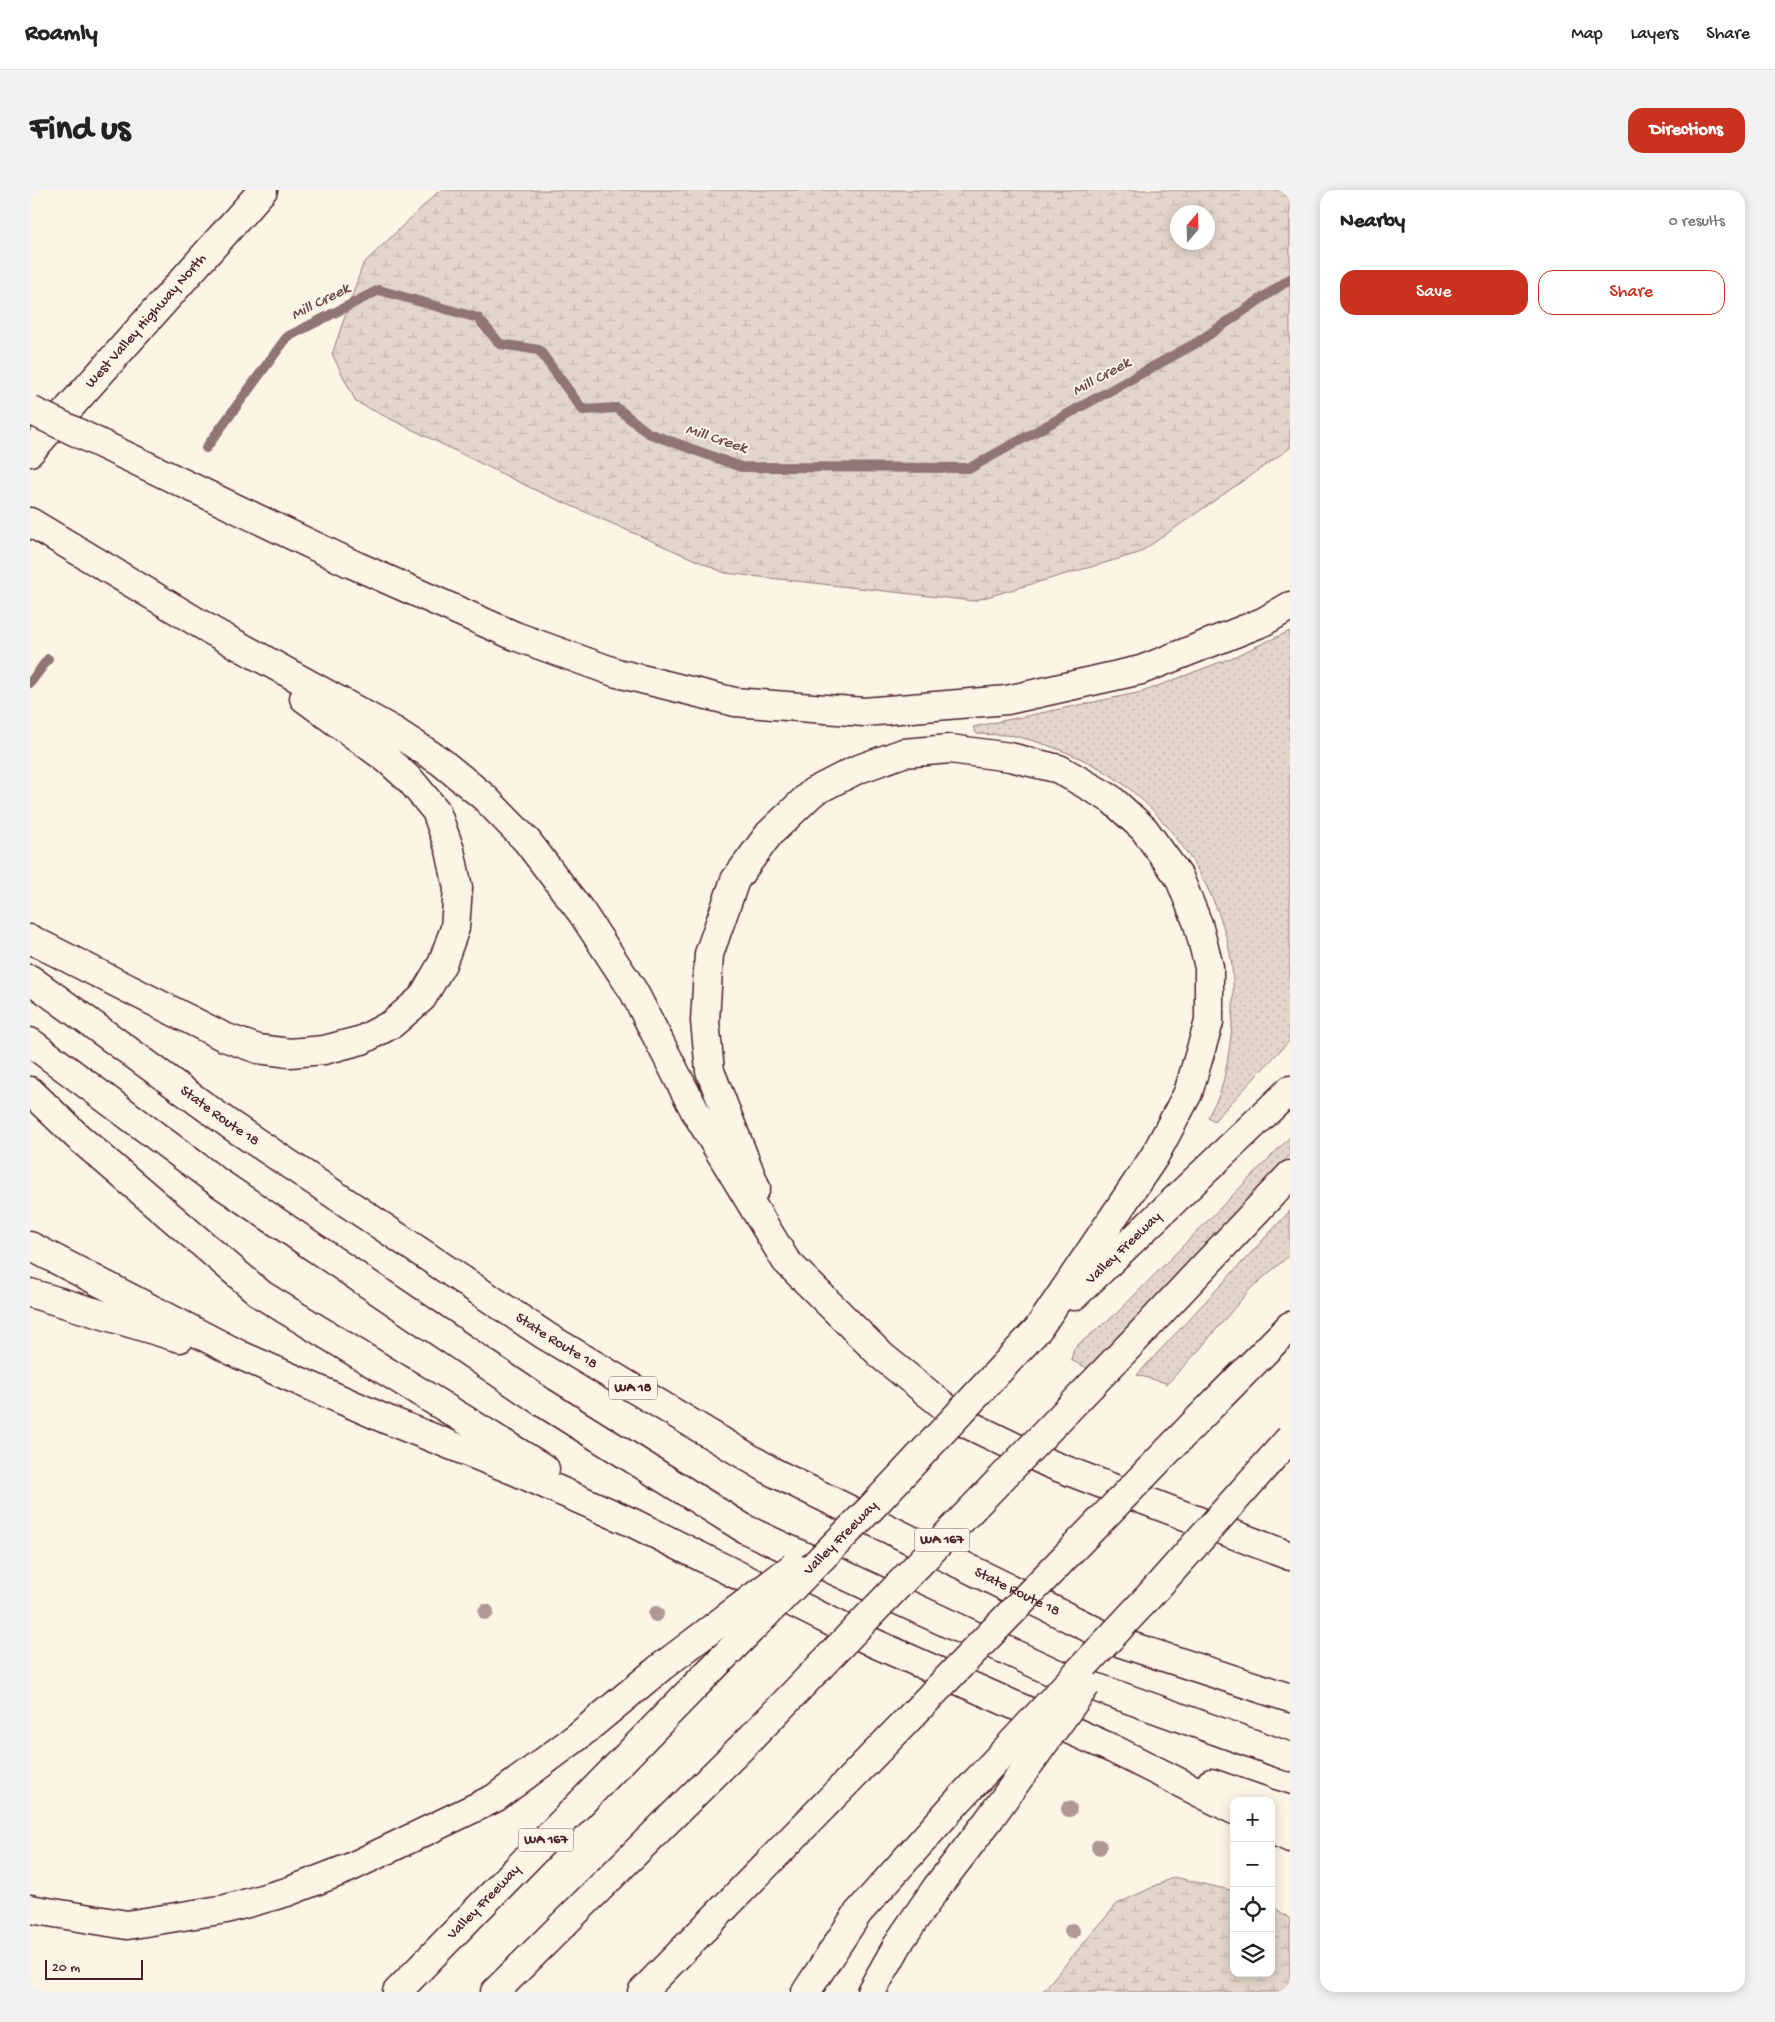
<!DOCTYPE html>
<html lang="en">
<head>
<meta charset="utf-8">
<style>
	:root { --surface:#fff; --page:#f2f2f2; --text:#222; --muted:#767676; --line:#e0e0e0; --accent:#c8321e }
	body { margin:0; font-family:"Gochi Hand",sans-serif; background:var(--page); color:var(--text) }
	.controls { position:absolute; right:15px; bottom:15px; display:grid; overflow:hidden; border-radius:10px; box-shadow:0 2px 12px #0003 }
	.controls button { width:45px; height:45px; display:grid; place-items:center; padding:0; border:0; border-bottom:1px solid var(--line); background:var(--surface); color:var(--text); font:25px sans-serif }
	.compass { position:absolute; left:1140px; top:15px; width:45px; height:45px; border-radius:50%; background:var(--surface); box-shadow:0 2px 12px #0003; rotate:20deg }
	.scale { position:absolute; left:15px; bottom:12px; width:98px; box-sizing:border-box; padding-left:5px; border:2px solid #4a1f2b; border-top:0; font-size:14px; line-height:18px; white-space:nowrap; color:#4a1f2b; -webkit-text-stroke:4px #fcf5e5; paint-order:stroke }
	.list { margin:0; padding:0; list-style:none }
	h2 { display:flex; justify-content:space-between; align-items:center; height:65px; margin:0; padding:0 20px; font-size:21px }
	h2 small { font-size:16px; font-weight:400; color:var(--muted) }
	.actions { display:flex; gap:10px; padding:15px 20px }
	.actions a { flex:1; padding:11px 0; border:1px solid var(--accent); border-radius:15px; text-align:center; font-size:18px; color:var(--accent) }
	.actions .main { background:var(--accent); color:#fff }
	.icon { flex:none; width:28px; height:28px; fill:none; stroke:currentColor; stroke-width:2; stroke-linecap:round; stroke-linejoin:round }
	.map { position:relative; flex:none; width:1260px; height:1802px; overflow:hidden; border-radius:15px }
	header { display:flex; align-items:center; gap:30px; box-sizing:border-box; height:70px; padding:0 25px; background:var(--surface); border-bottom:1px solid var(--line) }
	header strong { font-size:24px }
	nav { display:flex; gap:28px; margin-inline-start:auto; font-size:18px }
	.intro { display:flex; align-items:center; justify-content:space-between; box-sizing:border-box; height:120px; padding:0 30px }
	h1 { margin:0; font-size:35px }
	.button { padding:12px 22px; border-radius:15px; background:var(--accent); color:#fff; font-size:18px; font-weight:700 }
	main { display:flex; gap:30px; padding:0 30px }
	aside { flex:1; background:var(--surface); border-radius:15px; box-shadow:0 2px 12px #0003 }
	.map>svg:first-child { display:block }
</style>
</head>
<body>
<header>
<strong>Roamly</strong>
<nav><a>Map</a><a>Layers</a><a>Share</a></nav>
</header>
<div class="intro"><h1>Find us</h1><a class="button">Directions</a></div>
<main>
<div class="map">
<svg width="1260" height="1802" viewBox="0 0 1260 1802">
	<defs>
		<pattern id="grass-dots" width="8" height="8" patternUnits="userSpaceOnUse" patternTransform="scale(1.25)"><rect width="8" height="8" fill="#e2d5ca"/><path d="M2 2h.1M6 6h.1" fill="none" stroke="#c3b6ae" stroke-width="1.8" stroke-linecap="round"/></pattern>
		<pattern id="wetland-marsh" width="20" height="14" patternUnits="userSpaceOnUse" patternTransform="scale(1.25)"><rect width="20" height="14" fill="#e2d5ca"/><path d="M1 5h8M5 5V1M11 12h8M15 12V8" fill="none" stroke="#c3b6ae"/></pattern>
	</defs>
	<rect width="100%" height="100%" fill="#fcf5e5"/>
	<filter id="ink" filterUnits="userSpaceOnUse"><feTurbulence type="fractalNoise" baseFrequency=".02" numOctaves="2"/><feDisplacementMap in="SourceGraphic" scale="10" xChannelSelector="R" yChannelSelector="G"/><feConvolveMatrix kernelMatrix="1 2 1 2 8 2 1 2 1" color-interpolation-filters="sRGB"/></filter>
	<g filter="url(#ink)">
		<g fill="url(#grass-dots)" stroke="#967a7a">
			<path d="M1260,441V850L1184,931L1178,927C1182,918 1188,909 1191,900C1201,864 1206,812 1202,776C1193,704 1142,626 1082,586C1054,567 1018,554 985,546C973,544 959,545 947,544L943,537L1112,502L1201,468Z"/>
			<polygon points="1260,947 1260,965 1094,1144 1059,1179 1041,1170 1044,1158 1086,1124"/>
			<polygon points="1260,1021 1260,1065 1221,1098 1169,1160 1136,1195 1136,1193 1107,1185"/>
		</g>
		<g fill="url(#wetland-marsh)" stroke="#967a7a" fill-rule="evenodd">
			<path d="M410,0H1260V258L1109,363L943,411L695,383L505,300L326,212L302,164L333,74ZM1148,22H1178V52H1148Z"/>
			<polygon points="1144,1687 1204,1701 1204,1783 1241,1783 1241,1715 1260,1729 1260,1802 1012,1802 1087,1714"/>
		</g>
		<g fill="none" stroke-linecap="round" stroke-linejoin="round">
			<g stroke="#917474" stroke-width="10">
				<polyline points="176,258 257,147 349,100 448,128 470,154 509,160 553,220 587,218 618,243 711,277 940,278 1168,152 1260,89"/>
				<polyline points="0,493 18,469"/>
			</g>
			<g stroke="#4a1f2b" stroke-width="31">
				<g id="secondary">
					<path id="s1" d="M0,262L233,0"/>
				</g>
			</g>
			<g stroke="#4a1f2b" stroke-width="31">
				<g id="motorway">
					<polyline points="0,332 182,441 364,541 410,571 454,607 497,651 552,723 604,802 665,921 756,1071 853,1167 935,1233 1020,1274 1260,1366"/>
					<polyline points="320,373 485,446 587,483 705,512 834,522 977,510 1111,480 1233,432 1260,416"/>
					<polyline points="0,749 194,847 228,859 260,863 294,860 332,850 362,834 392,808 412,774 425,738 428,698 420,660 406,621 381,591 358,570 274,508"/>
					<path id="s2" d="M0,789L199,934L516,1146L743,1282L1088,1452L1260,1508"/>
					<polyline points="0,852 182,988 512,1212 715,1339 1023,1482 1260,1567"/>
					<polyline points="0,901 48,947 232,1105 515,1279"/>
					<polyline points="726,998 680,881 675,831 679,764 705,690 739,644 783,602 826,580 873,563 920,559 980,567 1029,579 1081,609 1114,639 1149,687 1168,734 1179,777 1179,832 1158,903 1124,967 1008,1139"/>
					<polyline points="0,1056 210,1165 353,1228 483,1280 603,1333 844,1453 1083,1559 1204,1620"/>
					<polyline points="0,1103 150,1148"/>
					<path id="s3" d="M1044,1106L1260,900"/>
					<polyline points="1103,1152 1260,985"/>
					<polyline points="1183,1214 1260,1136"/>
					<polyline points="1181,1593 1233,1611"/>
					<polyline points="1241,1614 1260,1620"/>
					<polyline points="1241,1639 1260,1648"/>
					<polyline points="0,1719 97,1735 196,1719 257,1702 319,1678 465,1608 547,1547 630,1478"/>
					<path id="s4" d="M367,1802L664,1497"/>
					<polyline points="465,1802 720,1549"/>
					<polyline points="612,1802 828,1581"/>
					<polyline points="776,1802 828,1723 926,1613"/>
					<polyline points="841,1802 871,1749 907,1697 958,1631"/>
				</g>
			</g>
			<use href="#secondary" stroke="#fcf5e5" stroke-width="28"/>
			<use href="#motorway" stroke="#fcf5e5" stroke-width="28"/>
			<g stroke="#4a1f2b" stroke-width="31" stroke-linecap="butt">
				<g id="motorway-bridge">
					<polyline points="0,220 320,373"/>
					<polyline points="630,1478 763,1377"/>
					<path id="s5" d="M664,1497L842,1317L1008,1139"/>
					<polyline points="720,1549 1103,1152"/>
					<polyline points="828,1581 1183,1214"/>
					<polyline points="926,1613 1122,1403 1260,1248"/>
					<polyline points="958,1631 1056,1495"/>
				</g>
			</g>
			<use href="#motorway-bridge" stroke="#fcf5e5" stroke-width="28"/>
		</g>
		<g fill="#af9895">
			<circle cx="456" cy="1422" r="8"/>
			<circle cx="626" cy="1424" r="8"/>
			<circle cx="1039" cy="1619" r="8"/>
			<circle cx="1069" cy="1657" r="8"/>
			<circle cx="1042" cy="1741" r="8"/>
		</g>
	</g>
	<g text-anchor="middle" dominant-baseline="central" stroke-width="4" stroke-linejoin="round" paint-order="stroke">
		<g fill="#fcf5e5" stroke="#7f5f63" stroke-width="1">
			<rect x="579" y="1186.5" width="48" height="23" rx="4"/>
			<rect x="884.5" y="1338.5" width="55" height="23" rx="4"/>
			<rect x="488.5" y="1638.5" width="55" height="23" rx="4"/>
		</g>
		<g font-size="14" font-weight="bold" fill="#4a1f2b">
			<text x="603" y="1198">WA 18</text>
			<text x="912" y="1350">WA 167</text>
			<text x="516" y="1650">WA 167</text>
		</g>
		<g font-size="15" fill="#4a1f2b" stroke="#fcf5e5">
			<text stroke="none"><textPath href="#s1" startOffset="175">West Valley Highway North</textPath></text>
			<text stroke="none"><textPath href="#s2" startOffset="234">State Route 18</textPath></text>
			<text stroke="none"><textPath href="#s3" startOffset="69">Valley Freeway</textPath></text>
			<text stroke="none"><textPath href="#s2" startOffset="639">State Route 18</textPath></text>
			<text stroke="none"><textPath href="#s5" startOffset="209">Valley Freeway</textPath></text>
			<text stroke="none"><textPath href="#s2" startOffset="1164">State Route 18</textPath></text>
			<text stroke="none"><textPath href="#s4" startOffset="125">Valley Freeway</textPath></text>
		</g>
		<g font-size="16" font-style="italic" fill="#6d4950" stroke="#fcf5e5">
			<text transform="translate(291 113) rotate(-27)">Mill Creek</text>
			<text transform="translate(1072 188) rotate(-29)">Mill Creek</text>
			<text transform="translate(686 250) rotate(18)">Mill Creek</text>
		</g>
	</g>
</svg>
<div class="controls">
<button>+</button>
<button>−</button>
<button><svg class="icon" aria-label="locate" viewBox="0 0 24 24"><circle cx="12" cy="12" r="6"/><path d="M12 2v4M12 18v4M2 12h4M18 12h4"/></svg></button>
<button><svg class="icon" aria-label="layers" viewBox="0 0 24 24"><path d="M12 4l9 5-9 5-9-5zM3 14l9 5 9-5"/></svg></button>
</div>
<svg class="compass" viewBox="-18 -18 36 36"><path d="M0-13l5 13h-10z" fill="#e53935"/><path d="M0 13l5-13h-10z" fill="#767676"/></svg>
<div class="scale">20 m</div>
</div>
<aside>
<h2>Nearby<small>0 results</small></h2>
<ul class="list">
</ul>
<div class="actions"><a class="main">Save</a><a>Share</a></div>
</aside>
</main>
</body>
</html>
